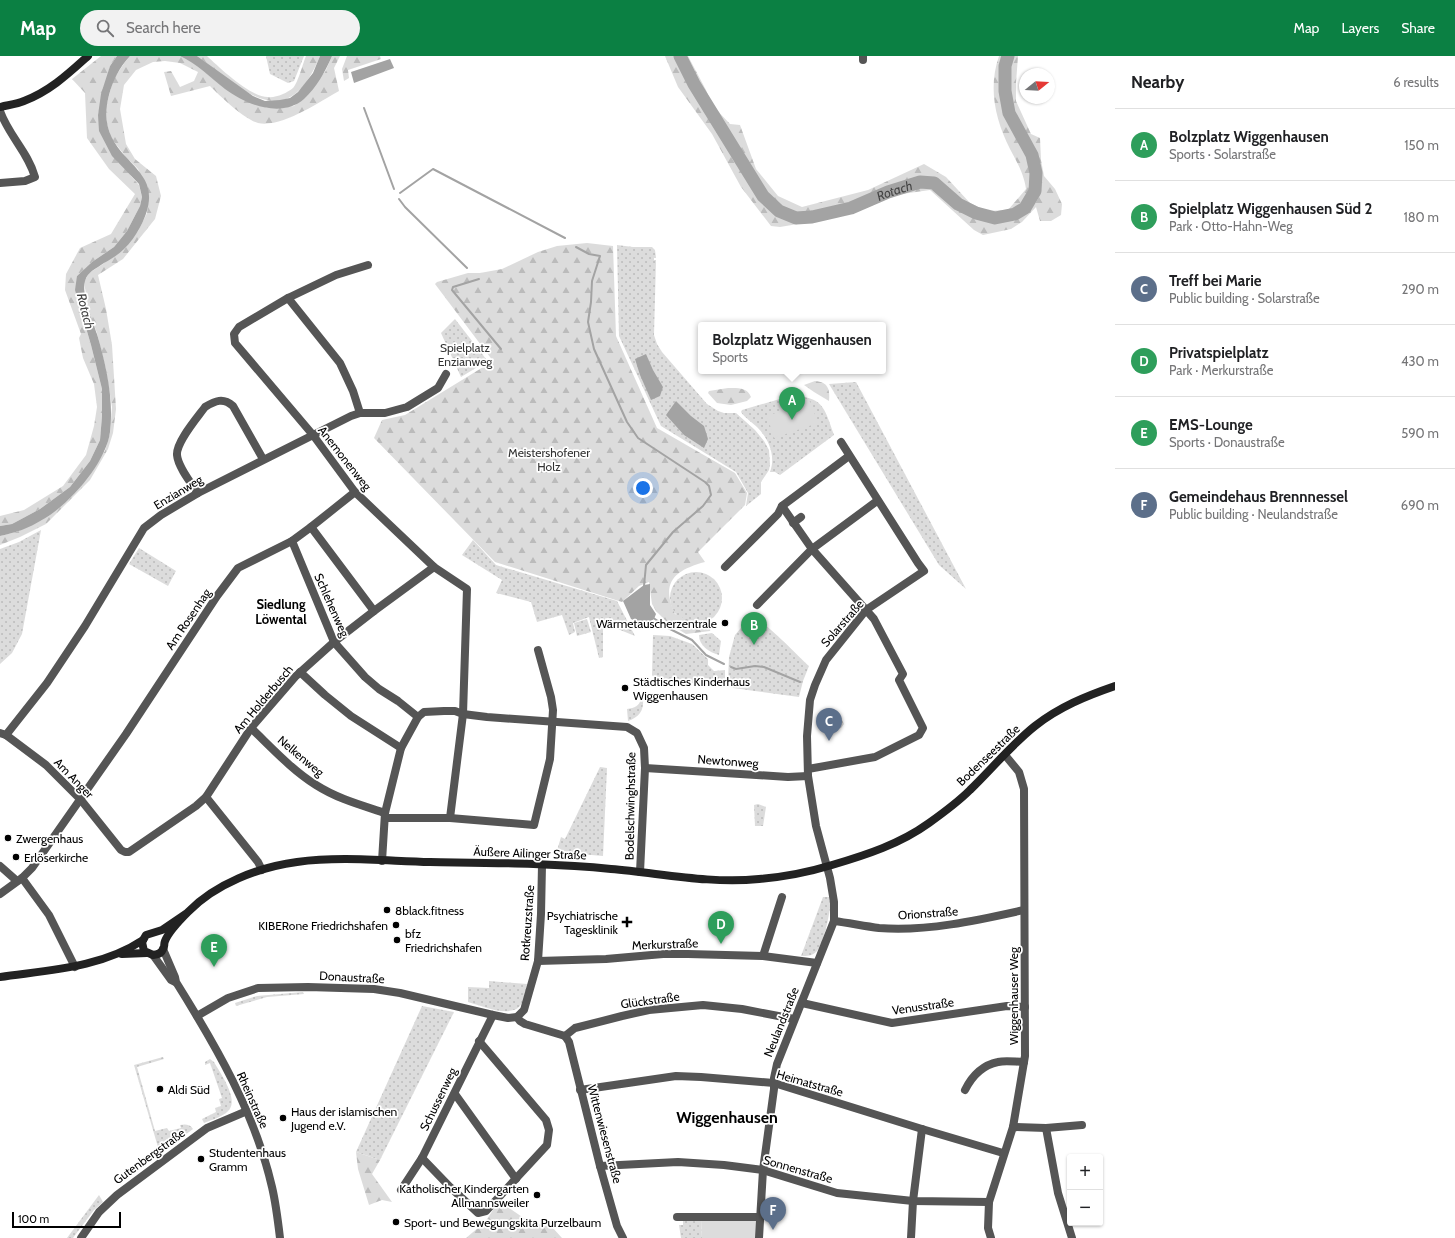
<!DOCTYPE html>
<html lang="en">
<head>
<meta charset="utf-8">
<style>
	:root { --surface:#fff; --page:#f2f2f2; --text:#202124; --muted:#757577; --line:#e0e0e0; --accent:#0b8043 }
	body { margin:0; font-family:Cabin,sans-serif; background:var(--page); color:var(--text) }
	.controls { position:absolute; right:12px; bottom:12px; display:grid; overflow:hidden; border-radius:4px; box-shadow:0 1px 3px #0004 }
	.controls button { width:36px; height:36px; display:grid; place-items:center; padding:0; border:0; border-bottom:1px solid var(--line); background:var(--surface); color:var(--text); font:20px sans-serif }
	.compass { position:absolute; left:1019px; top:12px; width:36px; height:36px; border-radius:50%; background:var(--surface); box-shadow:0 1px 3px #0004; rotate:72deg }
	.scale { position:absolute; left:12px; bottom:10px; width:109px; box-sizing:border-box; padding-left:4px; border:2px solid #000; border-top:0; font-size:11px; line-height:14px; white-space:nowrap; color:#000; -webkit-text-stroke:3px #fff; paint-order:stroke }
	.you { position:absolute; left:643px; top:432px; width:14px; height:14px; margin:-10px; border:3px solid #fff; border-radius:50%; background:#1a73e8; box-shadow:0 0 0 6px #1a73e833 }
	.badge { display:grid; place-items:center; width:26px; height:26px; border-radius:50%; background:var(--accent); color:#fff; font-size:13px; font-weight:700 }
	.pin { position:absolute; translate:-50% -33px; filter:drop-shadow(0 1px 2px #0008) }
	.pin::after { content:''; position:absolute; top:21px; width:14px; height:12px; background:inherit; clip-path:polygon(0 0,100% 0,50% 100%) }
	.popup { position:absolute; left:698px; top:266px; width:188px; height:52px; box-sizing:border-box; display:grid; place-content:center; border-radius:4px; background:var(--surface); filter:drop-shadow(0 1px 3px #0005); font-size:13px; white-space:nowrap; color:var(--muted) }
	.popup b { font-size:15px; color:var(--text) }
	.popup::after { content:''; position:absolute; left:50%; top:100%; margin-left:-8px; border:8px solid transparent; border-top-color:var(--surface) }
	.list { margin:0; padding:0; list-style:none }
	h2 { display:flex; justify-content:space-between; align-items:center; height:52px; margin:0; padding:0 16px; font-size:17px }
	h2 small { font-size:13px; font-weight:400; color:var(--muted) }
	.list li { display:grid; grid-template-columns:26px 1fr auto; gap:12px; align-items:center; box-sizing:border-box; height:72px; padding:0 16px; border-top:1px solid var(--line) }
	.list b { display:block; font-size:15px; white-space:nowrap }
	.list p { margin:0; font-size:13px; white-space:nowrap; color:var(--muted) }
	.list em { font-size:13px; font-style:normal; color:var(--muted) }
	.icon { flex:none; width:22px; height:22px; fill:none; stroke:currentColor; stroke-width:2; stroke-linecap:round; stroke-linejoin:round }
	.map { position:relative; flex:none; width:1115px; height:1182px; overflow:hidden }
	header { display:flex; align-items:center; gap:24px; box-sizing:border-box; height:56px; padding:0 20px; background:var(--accent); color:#fff }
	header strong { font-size:19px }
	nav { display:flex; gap:22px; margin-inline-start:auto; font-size:14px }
	.search { width:280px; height:36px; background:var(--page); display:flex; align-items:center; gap:10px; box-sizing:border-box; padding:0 14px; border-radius:22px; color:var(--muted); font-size:15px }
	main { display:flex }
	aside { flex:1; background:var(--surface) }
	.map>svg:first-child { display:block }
</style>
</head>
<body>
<header>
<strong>Map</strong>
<div class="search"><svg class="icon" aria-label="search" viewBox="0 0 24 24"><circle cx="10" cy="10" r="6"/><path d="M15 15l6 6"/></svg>Search here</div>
<nav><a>Map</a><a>Layers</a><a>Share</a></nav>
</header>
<main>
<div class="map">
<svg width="1115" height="1182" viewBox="0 0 1115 1182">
	<defs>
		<pattern id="green-dots" width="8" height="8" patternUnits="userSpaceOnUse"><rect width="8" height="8" fill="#dcdcdc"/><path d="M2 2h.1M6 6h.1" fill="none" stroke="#bbb" stroke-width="1.8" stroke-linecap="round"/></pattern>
		<pattern id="forest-firs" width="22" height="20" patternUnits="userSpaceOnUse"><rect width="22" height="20" fill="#dcdcdc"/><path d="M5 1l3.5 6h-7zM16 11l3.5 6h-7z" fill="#bbb"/></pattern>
	</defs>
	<rect width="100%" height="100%" fill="#fff"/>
	<g fill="url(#green-dots)">
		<polygon points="266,0 304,0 294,25 288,27 270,18"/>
		<polygon points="617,189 633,191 652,191 655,194 656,202 654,202 654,204 656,204 654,279 657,288 662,296 707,348 718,355 724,357 736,357 755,374 764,385 769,394 770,408 769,414 761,426 761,438 746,450 748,437 736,416 661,370 619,280"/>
		<polygon points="455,263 486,303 484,307 461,321 441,277"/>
		<polygon points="856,326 966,533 939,509 829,328"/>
		<path d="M790,340C823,340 824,351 834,379L780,419L775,416H770C776,400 769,383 757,371C752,366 745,362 741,356L742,354Z"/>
		<polygon points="41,474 22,578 12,597 0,608 0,493 19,486"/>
		<polygon points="473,484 496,509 617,545 635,580 603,567 603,601 599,602 589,561 573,567 575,576 569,579 562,559 537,566 531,546 496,537 502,524 462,499"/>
		<polygon points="139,492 176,515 168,530 129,508"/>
		<circle cx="696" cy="542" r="26"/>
		<path d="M751,560C763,563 798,600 809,610L803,625L799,641L733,632L728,625L729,601L735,579Z"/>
		<polygon points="587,563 591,576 577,580 574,567"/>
		<path d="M712,577L721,585L719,599C709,596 699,590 699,579Z"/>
		<polygon points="653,579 670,580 692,588 708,603 708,609 714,615 725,614 725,626 720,630 655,623 652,619"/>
		<path d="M641,643H643C644,655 639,661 628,665L627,653C635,652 639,650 641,643Z"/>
		<polygon points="837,655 839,657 844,668 841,672 834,673 832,671 830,666 833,656"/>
		<polygon points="600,711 607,712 603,800 580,798 556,798 561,781 565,783"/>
		<polygon points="758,748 766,751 763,770 755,770 754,749"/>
		<path d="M823,841H831C831,853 824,888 816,896C812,900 807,900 801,900Z"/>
		<path d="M489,925L527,928C526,935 525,944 520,950C509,962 482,950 468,946V931L489,932Z"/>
		<polygon points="303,936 304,938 267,941 236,950 235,947 257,940"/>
		<polygon points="422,950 454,956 380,1104 356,1096"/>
		<path d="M163,1001L164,1003L137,1011L155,1075L167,1072L169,1075L181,1072L180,1069C185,1068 190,1068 193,1073L160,1098L134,1009Z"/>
		<path d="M210,1003L214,1006C220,1017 239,1043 229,1054C224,1060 212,1064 204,1067L202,1063L216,1056L215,1052L221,1050L219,1043L222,1042L210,1007L205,1009V1006Z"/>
		<polygon points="99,1139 103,1146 94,1154 73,1182 67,1182"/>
		<polygon points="683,1164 701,1164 702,1182 681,1182 679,1169 683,1169"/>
	</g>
	<g fill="url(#forest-firs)">
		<polygon points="101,0 117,0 110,10 98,59 131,120 139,129 142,141 140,150 127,175 114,191 92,206 77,220 80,252 91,289 102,333 102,360 100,384 90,405 70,431 40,453 12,468 0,470 0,460 24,454 63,430 86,399 94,370 97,351 94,328 83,302 79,282 81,278 65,234 66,218 80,192 111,178 135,138 109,113 87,82 85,37 72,23"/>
		<path d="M130,0H180L192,6L226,33L267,52H283L294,50L325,16L332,0H340L334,12L339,35C319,46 282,72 258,67C244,63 220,40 210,30L171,40L164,16L171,15L180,31L194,25L198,16L180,7L165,5L153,6L136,14L124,29L120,53L126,88L135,103L156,120L161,140L155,163L123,203L98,219L106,253L112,289L116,353L113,377L108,393L90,424L46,468L20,481L0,489V480L16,476L42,464L105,395L110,377L112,351L106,314L97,277L89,256L84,226L89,217L103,208L138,175L147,157L149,140L138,113L126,101L111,82L107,68L106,51L113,24L125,6Z"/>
		<path d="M197,0H207C220,12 250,41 268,41C276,42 287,37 293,32C298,27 303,7 306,0H320C287,81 244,35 197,0Z"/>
		<polygon points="347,0 380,0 381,3 348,14 349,22 344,25 342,13"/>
		<path d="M665,0H688L706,34L712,49L730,68L740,69L756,113L778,140L802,151L868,134L924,108L946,121L970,147L987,155L1008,154L1026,133C1024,118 1017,106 1010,93C995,63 988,32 999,0H1018L1016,27V45L1031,78L1040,82L1041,104L1044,120L1055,133L1062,148L1061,159L1051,165H1040L1036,151L1022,166L1011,173L983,179L974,174L930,134L895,139L833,162L780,171L771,170L741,131L712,78L678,31Z"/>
		<path d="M587,187L613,190L616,280L657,372L735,417L747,437L745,449L698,496L705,506C675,514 660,526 675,558L691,565L712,569L710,575L686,578L668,567L656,555L652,548L649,526L639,530L622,546L495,506L374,382L382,364L405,359L493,305L435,228L437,226L468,217H480L502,213L538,196L557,190Z"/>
		<path d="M815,325C828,326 830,333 829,345L814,336L804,329Z"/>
		<path d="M728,332C738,332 747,331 751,341L747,345L731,349L717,347L708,337L709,335Z"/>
		<polygon points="356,1096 380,1104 372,1118 392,1146 382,1144 369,1149 358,1113"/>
		<polygon points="499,1145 531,1167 552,1171 562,1182 466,1182 485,1166"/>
	</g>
	<g fill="#dcdcdc">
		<polygon points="810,345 818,367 774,382 767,360"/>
		<polygon points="701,1164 756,1164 757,1182 702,1182"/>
	</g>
	<g fill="#a3a3a3">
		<path d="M117,0H130C119,12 113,24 109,39C102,65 109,84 127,102C137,113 149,124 149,140C150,157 136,182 124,193C118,199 111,203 104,207C96,213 88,215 85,225C81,237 93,265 97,278C106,309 114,343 110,376C106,407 69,449 42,464C29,472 15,477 0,480V470L12,468L40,453L70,431L90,405L100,384L102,360V333L91,289L75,234L77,220L92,206L114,191L127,175L140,150L142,141L139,128L112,100L99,75L98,59L101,38L110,10Z"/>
		<path d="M180,0H197L253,40L265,45L280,44L290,42L298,36L313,17L320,0H332C325,16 317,31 304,43C281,63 245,48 225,33C210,21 197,8 180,0Z"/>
		<polygon points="390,3 394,12 354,27 351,16"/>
		<polygon points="646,298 653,314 663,331 660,340 651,344 640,319 635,303"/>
		<polygon points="676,345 691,360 704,370 708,383 704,392 684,379 666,359"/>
		<polygon points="650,528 650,549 656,558 654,563 645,569 631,563 623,545 644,529"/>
	</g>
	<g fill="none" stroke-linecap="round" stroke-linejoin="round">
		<g stroke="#a3a3a3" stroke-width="2">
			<polyline points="364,52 394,133"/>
			<polyline points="400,137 433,113 565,182"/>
			<polyline points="399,143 405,151 467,212"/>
			<polyline points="576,191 589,198 600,200 592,225 591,246 588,266 594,293 627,366 638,382 705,426 709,430 711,439 703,450 673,476 646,509 644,530"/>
			<polyline points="479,223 453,231 452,234 501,293"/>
			<polyline points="652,561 668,572 692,584 706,599 724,608"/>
			<polyline points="731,611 736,613 755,610 764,611 800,626"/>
		</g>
		<path stroke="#a3a3a3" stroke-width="13" id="s1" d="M680,0L694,28L763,140L779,155L796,162L812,161L851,152L888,136L920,126L934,127L958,148L976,157L995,162L1015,158L1025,152L1035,135L1036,117L1032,99L1009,57L1005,35V10L1008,0"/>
		<g stroke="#555" stroke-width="8">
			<polyline points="863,0 863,4"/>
			<path d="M0,55C9,80 28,96 35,121L25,125L0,127"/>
			<polyline points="368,209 336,219 288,242 239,271 234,278 235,287 313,379 355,436 434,511 467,533 463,658 450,762"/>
			<polyline points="288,242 340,307 353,335 360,357"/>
			<path d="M198,437C191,427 178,411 177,399C176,386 197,362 205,351C215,345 223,341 233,350L263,403"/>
			<polyline points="782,450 812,493 874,563 903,618 899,624 923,672 919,679 875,701 808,713"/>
			<polyline points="793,467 801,461"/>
			<polyline points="311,471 374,555"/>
			<polyline points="292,485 334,586 365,621 379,633 398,645 418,661"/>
			<polyline points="725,511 778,458 782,450 849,400"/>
			<polyline points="757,549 812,493 877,445"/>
			<polyline points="300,616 325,639 351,660 401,692"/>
			<path d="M251,672C272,692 292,714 316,729C338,743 361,749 385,757"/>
			<polyline points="0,677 6,679 46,709 81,744 121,794 125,796 129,796 196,750 206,741 251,672 296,620 334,586 374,555 434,511"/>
			<polyline points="6,679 47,627 85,570 144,472 161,459 198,437 351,360 360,357 385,357 407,351 438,332 446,318"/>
			<polyline points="645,712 788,721 808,720"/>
			<polyline points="206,741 258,806 262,814"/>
			<polyline points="385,762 450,762 534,769 550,703 553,654 551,641 538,594"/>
			<polyline points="382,805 385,757 401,692 418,661 424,656 444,655 455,655 463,658 487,661 627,671 637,677 644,692 645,712 640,816"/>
			<polyline points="0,810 17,825"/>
			<polyline points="22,822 49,859 75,911"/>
			<polyline points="0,838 22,822 32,812 126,678 217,540 238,512 292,485 311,471 355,436"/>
			<path d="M834,865C849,867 864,870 879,872C926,876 979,864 1024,854"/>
			<path d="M163,893L175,921L176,926C216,990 255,1057 272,1131C276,1148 278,1165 280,1182"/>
			<polyline points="153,899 171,924 175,926"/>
			<polyline points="763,900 782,841"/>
			<polyline points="538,905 606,903 663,898 688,898 763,900 817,907"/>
			<polyline points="802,947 892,967 1007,950 1025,951"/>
			<polyline points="197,960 228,942 258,932 308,931 374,933 400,937 493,959 508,962 517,961 524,954 538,905 541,858 542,809"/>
			<polyline points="517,961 520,965 525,968 565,980"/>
			<polyline points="565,980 575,972 622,960 649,954 703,949 742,953 794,963"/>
			<polyline points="565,980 569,986 600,1110 617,1170 623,1182"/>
			<polyline points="580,1034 676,1020 701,1021 774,1027 922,1073 1003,1097"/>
			<path d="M965,1034C972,1020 983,1009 998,1006C1006,1004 1016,1006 1024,1006"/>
			<polyline points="455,1038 516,1123"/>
			<polyline points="1013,1071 1046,1072 1082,1069"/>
			<polyline points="1046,1072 1058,1137 1072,1182"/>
			<polyline points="422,1102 450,1131 478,1157 486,1155 547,1089 549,1074 546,1064 479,985"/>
			<polyline points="600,1110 678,1106 724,1109 763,1114 837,1137 913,1145 989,1146"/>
			<polyline points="401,1134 422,1102 493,959"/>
			<polyline points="677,1161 760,1161"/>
			<polyline points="81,1182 99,1156 117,1139 207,1072 247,1055"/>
			<polyline points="759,1182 763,1114 774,1033 774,1022 777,1008 834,865 834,846 830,822 816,770 808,720 807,680 810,644 815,629 826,604 866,554 924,515 918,507 841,386"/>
			<polyline points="911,1182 913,1145 922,1073"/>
			<polyline points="991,1182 988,1172 989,1146 1013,1071 1025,1000 1024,733 1019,716 1005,699"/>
		</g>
		<g stroke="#222" stroke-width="8">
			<path d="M0,51C8,49 17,48 24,45C50,35 68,18 88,0"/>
			<path d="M187,857L162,874L146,879L142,886L144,895L153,899C157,898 159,899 162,895C166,890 163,890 165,885C168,877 182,862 188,856C215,828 259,811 297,806C340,800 387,805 430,806C490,807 551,807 611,813C660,817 709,828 759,823C783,821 809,816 832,809C866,799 900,788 929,767C943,757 958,746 970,734C992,713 1011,689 1035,670C1059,651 1086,640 1115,630"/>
			<polyline points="122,898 147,897"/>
			<path d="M0,921C48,914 101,912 143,884"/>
		</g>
	</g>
	<g fill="#000" stroke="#fff" stroke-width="1.5">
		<circle cx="725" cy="567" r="4"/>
		<circle cx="625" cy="632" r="4"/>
		<circle cx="8" cy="782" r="4"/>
		<circle cx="16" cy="801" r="4"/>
		<circle cx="387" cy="854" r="4"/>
		<path d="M625 860h4v4h4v4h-4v4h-4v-4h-4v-4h4z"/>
		<circle cx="396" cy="869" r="4"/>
		<circle cx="397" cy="884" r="4"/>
		<circle cx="160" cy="1033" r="4"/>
		<circle cx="283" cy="1062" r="4"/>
		<circle cx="201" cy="1103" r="4"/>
		<circle cx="537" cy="1139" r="4"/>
		<circle cx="396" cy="1166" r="4"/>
	</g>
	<g text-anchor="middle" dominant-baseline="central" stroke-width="3.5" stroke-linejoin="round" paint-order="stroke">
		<g font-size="12" fill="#333" stroke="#fff">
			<text x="465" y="291">Spielplatz<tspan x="465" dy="14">Enzianweg</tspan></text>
			<text x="549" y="396">Meistershofener<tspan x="549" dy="14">Holz</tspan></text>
		</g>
		<g font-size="12" fill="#000" stroke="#fff">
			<text transform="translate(345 402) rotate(52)">Anemonenweg</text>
			<text transform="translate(178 436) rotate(-31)">Enzianweg</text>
			<text transform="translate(332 549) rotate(66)">Schlehenweg</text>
			<text transform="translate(188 563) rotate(-56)">Am Rosenhag</text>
			<text transform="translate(842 567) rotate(-49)">Solarstraße</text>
			<text transform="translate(263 643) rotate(-50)">Am Holderbusch</text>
			<text transform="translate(988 699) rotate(-44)">Bodenseestraße</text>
			<text transform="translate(301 700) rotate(40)">Nelkenweg</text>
			<text transform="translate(728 705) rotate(4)">Newtonweg</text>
			<text transform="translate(74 722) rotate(46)">Am Anger</text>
			<text transform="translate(630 750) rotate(-89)">Bodelschwinghstraße</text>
			<text transform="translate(530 797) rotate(2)">Äußere Ailinger Straße</text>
			<text transform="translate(928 857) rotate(-4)">Orionstraße</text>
			<text transform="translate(527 867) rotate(-86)">Rotkreuzstraße</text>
			<text transform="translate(665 888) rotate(-2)">Merkurstraße</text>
			<text transform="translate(352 921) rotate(3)">Donaustraße</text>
			<text transform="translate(1013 940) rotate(-90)">Wiggenhauser Weg</text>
			<text transform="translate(650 944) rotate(-8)">Glückstraße</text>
			<text transform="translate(923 950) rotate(-8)">Venusstraße</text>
			<text transform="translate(781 966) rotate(-68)">Neulandstraße</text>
			<text transform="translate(810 1027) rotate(16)">Heimatstraße</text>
			<text transform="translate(438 1043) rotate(-64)">Schussenweg</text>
			<text transform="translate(253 1044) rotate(66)">Rheinstraße</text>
			<text transform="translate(605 1078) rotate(75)">Wittenwiesenstraße</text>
			<text transform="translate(149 1100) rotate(-36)">Gutenbergstraße</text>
			<text transform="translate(798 1113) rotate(16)">Sonnenstraße</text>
		</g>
		<g font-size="12" fill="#000" stroke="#fff" text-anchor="start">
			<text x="717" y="567" text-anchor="end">Wärmetauscherzentrale</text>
			<text x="633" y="625">Städtisches Kinderhaus<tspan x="633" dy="14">Wiggenhausen</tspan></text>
			<text x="16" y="782">Zwergenhaus</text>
			<text x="24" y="801">Erlöserkirche</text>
			<text x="395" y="854">8black.fitness</text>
			<text x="618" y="859" text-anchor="end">Psychiatrische<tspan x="618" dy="14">Tagesklinik</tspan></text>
			<text x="388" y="869" text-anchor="end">KIBERone Friedrichshafen</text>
			<text x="405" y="877">bfz<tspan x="405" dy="14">Friedrichshafen</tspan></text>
			<text x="168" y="1033">Aldi Süd</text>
			<text x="291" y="1055">Haus der islamischen<tspan x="291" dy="14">Jugend e.V.</tspan></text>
			<text x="209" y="1096">Studentenhaus<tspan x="209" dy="14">Gramm</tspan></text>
			<text x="529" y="1132" text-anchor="end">Katholischer Kindergarten<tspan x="529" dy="14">Allmannsweiler</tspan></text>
			<text x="404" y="1166">Sport- und Bewegungskita Purzelbaum</text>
		</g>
		<g font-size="13" font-style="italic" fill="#444" stroke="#fff">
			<text stroke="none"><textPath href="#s1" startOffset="306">Rotach</textPath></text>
			<text transform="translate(86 255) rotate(76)">Rotach</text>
		</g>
		<g font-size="13" font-weight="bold" fill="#000" stroke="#fff">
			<text x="281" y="548">Siedlung<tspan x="281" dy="15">Löwental</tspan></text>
		</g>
		<g font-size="16" font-weight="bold" fill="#000" stroke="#fff">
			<text x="727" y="1061">Wiggenhausen</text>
		</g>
	</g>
</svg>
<div class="controls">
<button>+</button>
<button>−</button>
</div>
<svg class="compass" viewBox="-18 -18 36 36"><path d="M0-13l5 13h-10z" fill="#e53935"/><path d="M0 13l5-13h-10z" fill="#757577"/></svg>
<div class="scale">100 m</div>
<div class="you"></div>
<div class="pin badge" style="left:792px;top:364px;background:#2e9e5b">A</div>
<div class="popup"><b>Bolzplatz Wiggenhausen</b>Sports</div>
<div class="pin badge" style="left:754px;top:589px;background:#2e9e5b">B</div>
<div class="pin badge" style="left:829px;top:685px;background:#5c6f8a">C</div>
<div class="pin badge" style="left:721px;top:888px;background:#2e9e5b">D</div>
<div class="pin badge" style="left:214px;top:911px;background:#2e9e5b">E</div>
<div class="pin badge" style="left:773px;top:1174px;background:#5c6f8a">F</div>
</div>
<aside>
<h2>Nearby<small>6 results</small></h2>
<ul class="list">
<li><span class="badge" style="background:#2e9e5b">A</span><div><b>Bolzplatz Wiggenhausen</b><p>Sports · Solarstraße</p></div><em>150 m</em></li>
<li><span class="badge" style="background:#2e9e5b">B</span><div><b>Spielplatz Wiggenhausen Süd 2</b><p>Park · Otto-Hahn-Weg</p></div><em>180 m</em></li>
<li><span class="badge" style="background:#5c6f8a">C</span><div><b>Treff bei Marie</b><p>Public building · Solarstraße</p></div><em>290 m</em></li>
<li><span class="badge" style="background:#2e9e5b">D</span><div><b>Privatspielplatz</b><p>Park · Merkurstraße</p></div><em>430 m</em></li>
<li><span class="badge" style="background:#2e9e5b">E</span><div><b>EMS-Lounge</b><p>Sports · Donaustraße</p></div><em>590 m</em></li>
<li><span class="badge" style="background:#5c6f8a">F</span><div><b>Gemeindehaus Brennnessel</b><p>Public building · Neulandstraße</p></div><em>690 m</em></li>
</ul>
</aside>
</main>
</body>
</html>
